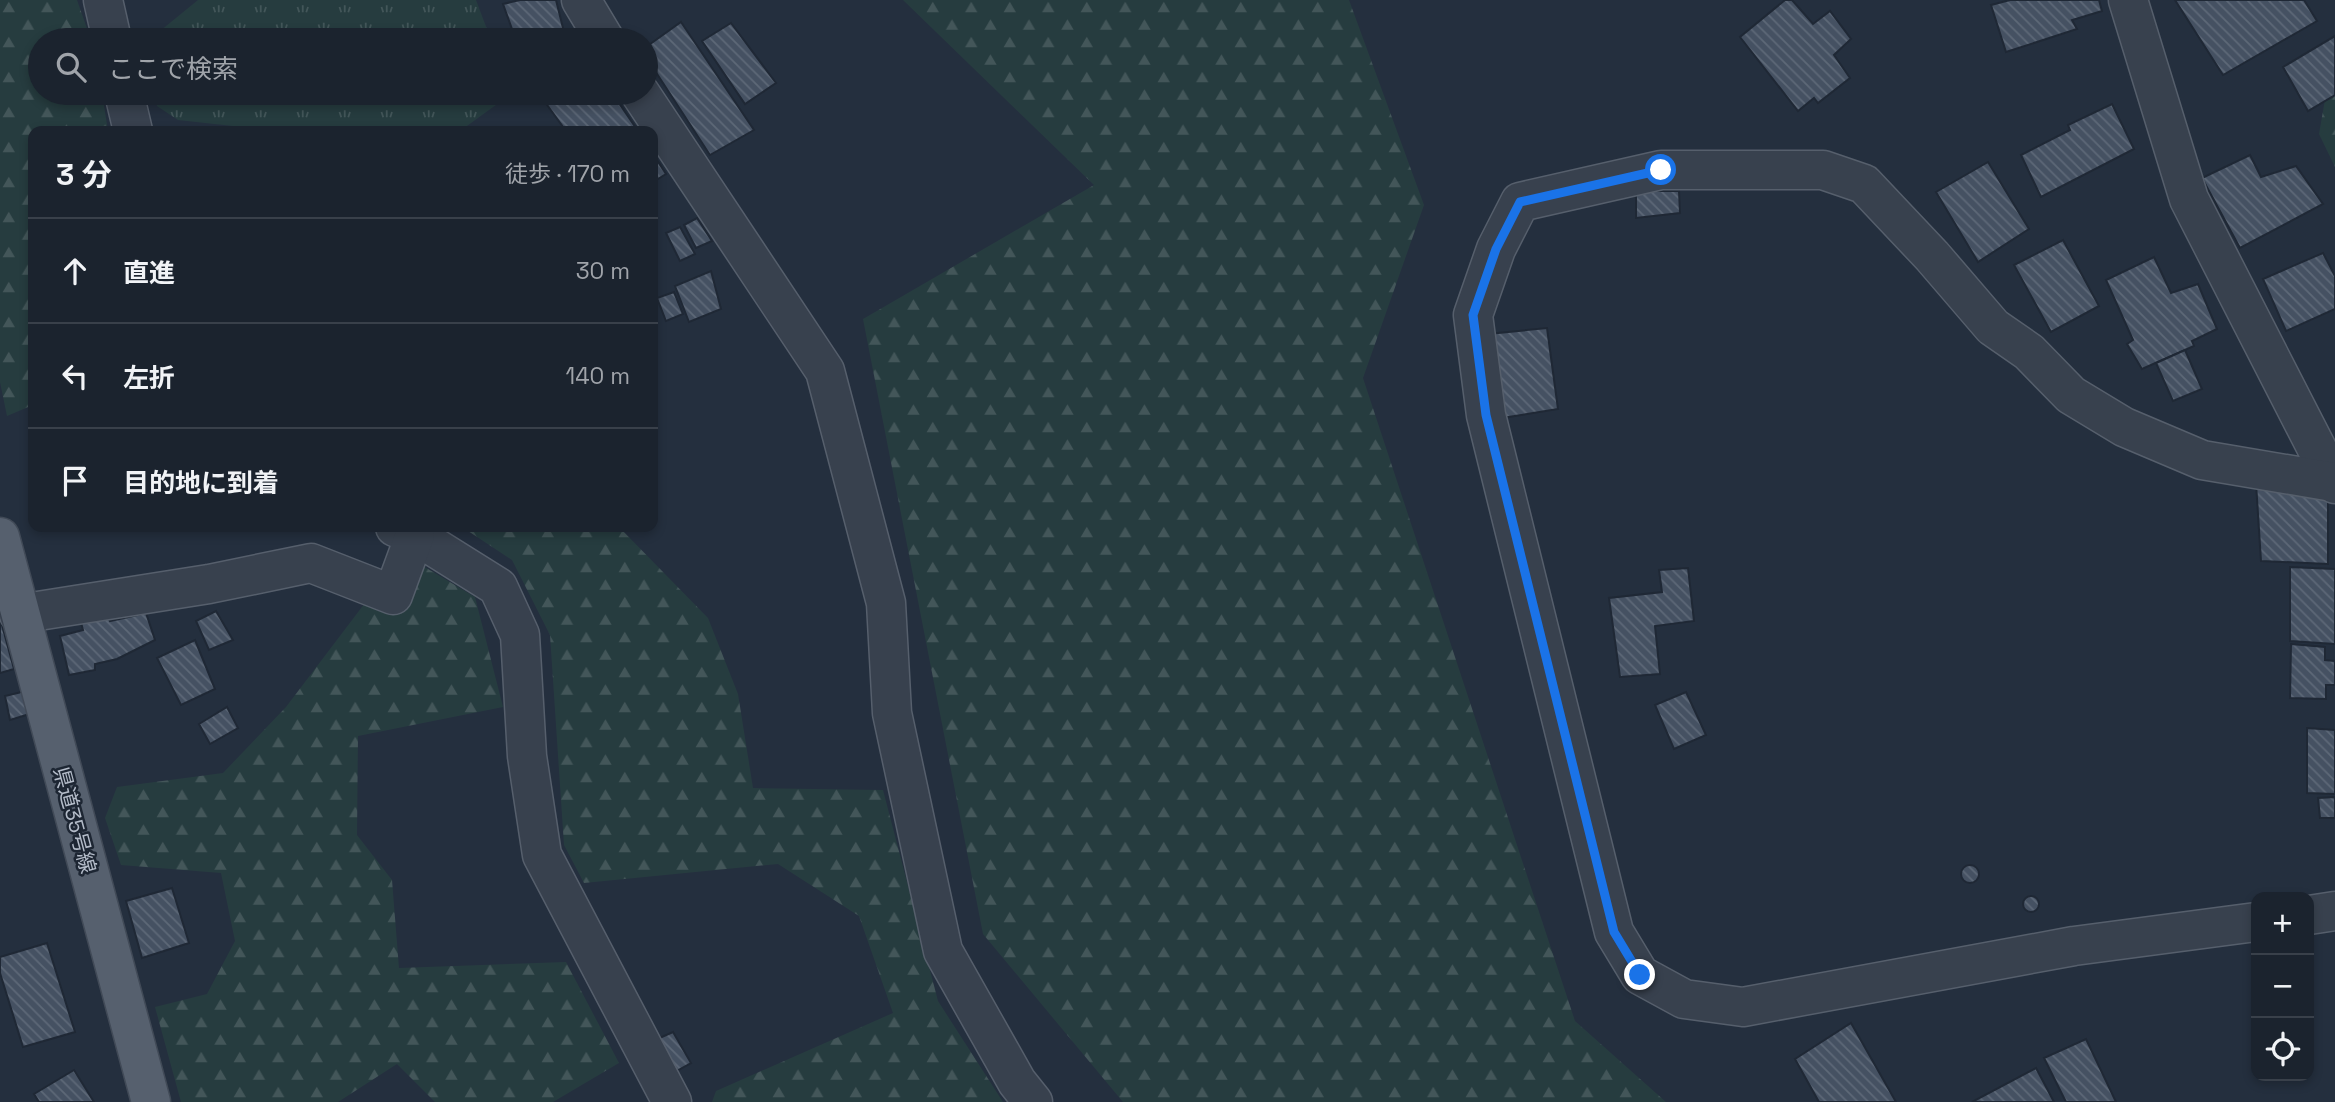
<!DOCTYPE html>
<html lang="ja">
<head>
<meta charset="utf-8">
<style>
	:root { --surface:#1b232e; --page:#282f3a; --text:#f1f3f6; --muted:#a0a4aa; --line:#39404a }
	body { margin:0; font-family:"Space Grotesk","Noto Sans JP",sans-serif; background:var(--page); color:var(--text) }
	.controls { position:absolute; right:21px; bottom:21px; display:grid; overflow:hidden; border-radius:14px; box-shadow:0 4px 10px #0003 }
	.controls button { width:63px; height:63px; display:grid; place-items:center; padding:0; border:0; border-bottom:2px solid var(--line); background:var(--surface); color:var(--text); font:35px sans-serif }
	.stop { position:absolute; width:21px; height:21px; margin:-16px; border:5px solid #1a73e8; border-radius:50%; background:#fff }
	.stop.end { background:#1a73e8; border-color:#fff; box-shadow:0 2px 7px #0008 }
	.list { margin:0; padding:0; list-style:none }
	h2 { display:flex; justify-content:space-between; align-items:center; height:91px; margin:0; padding:0 28px; font-size:30px }
	h2 small { font-size:23px; font-weight:400; color:var(--muted) }
	.list li { display:grid; grid-template-columns:46px 1fr auto; gap:21px; align-items:center; box-sizing:border-box; height:105px; padding:0 28px; border-top:2px solid var(--line) }
	.list b { display:block; font-size:26px; white-space:nowrap }
	.list em { font-size:23px; font-style:normal; color:var(--muted) }
	.icon { flex:none; width:38px; height:38px; fill:none; stroke:currentColor; stroke-width:2; stroke-linecap:round; stroke-linejoin:round }
	.map { position:relative; flex:none; width:2335px; height:1102px; overflow:hidden }
	.search { position:absolute; background:var(--surface); box-shadow:0 4px 10px #0003; left:28px; top:28px; width:630px; height:77px; display:flex; align-items:center; gap:18px; box-sizing:border-box; padding:0 24px; border-radius:38px; color:var(--muted); font-size:26px }
	.panel { position:absolute; background:var(--surface); box-shadow:0 4px 10px #0003; left:28px; top:126px; width:630px; height:406px; border-radius:14px }
	.map>svg:first-child { display:block }
</style>
</head>
<body>
<div class="map">
<svg width="2335" height="1102" viewBox="0 0 2335 1102">
	<defs>
		<pattern id="grass-tufts" width="24" height="20" patternUnits="userSpaceOnUse" patternTransform="scale(1.75)"><rect width="24" height="20" fill="#263c3f"/><path d="M3 7l-1-3M5 7V3M7 7l1-3M15 17l-1-3M17 17v-4M19 17l1-3" fill="none" stroke="#435659"/></pattern>
		<pattern id="forest-firs" width="22" height="20" patternUnits="userSpaceOnUse" patternTransform="scale(1.75)"><rect width="22" height="20" fill="#263c3f"/><path d="M5 1l3.5 6h-7zM16 11l3.5 6h-7z" fill="#435659"/></pattern>
		<pattern id="building-back-hatch" width="6" height="6" patternUnits="userSpaceOnUse" patternTransform="scale(1.75)"><rect width="6" height="6" fill="#455162"/><path d="M-1 5l2 2M0 0l6 6M5-1l2 2" fill="none" stroke="#5d6877"/></pattern>
	</defs>
	<rect width="100%" height="100%" fill="#242f3e"/>
	<g fill="url(#grass-tufts)">
		<polygon points="198,0 476,0 491,40 149,40"/>
		<polygon points="155,93 511,93 511,94 460,131 243,131 242,127 178,120 157,106"/>
	</g>
	<g fill="url(#forest-firs)">
		<polygon points="0,0 77,0 91,40 40,40 40,93 102,93 108,131 33,131 33,405 7,416 0,382"/>
		<polygon points="903,0 1349,0 1424,205 1363,378 1575,1021 1666,1102 1123,1102 983,934 863,319 1094,185"/>
		<polygon points="2335,42 2335,167 2319,134"/>
		<polygon points="462,527 619,527 708,618 738,694 753,788 883,790 938,1001 1003,1102 712,1102 716,1091 893,1013 859,916 778,864 584,883 564,845 550,635 512,560"/>
		<polygon points="423,566 475,597 503,707 358,736 357,835 392,880 399,968 566,962 619,1063 553,1102 435,1102 397,1064 338,1102 181,1102 155,1007 207,994 235,941 221,873 121,865 105,818 117,787 223,773 286,707 368,599"/>
	</g>
	<g fill="url(#building-back-hatch)" stroke="#1f2835" stroke-width="2">
		<polygon points="520,0 556,0 566,40 516,40 503,4"/>
		<polygon points="1785,0 1792,0 1813,24 1830,11 1851,39 1834,55 1850,78 1818,103 1814,98 1798,111 1740,37"/>
		<polygon points="2010,0 2099,0 2102,11 2072,20 2077,29 2006,52 1991,5"/>
		<polygon points="2175,0 2304,0 2317,21 2223,75"/>
		<polygon points="681,22 754,130 710,155 646,57 646,47"/>
		<polygon points="731,23 776,83 745,104 702,41"/>
		<polygon points="2335,36 2335,95 2308,111 2283,67"/>
		<polygon points="559,93 612,93 638,131 566,131 545,102"/>
		<polygon points="2112,104 2134,149 2041,197 2021,155 2070,130 2068,125"/>
		<polygon points="653,154 666,174 653,182"/>
		<polygon points="2250,155 2261,177 2296,166 2323,204 2240,248 2202,178"/>
		<polygon points="1988,162 2029,229 1978,262 1936,192"/>
		<polygon points="1636,191 1679,191 1680,213 1636,218"/>
		<polygon points="697,218 712,241 696,248 684,225"/>
		<polygon points="680,227 695,254 680,261 666,233"/>
		<polygon points="2063,240 2099,306 2051,332 2014,265"/>
		<polygon points="2323,253 2335,276 2335,309 2286,331 2263,279"/>
		<polygon points="2154,257 2171,293 2198,284 2217,329 2192,341 2194,346 2142,369 2127,344 2133,340 2106,280"/>
		<polygon points="711,271 721,309 689,322 675,286"/>
		<polygon points="674,292 683,314 666,321 657,298"/>
		<polygon points="1547,328 1558,409 1502,418 1488,334"/>
		<polygon points="2185,350 2202,389 2173,401 2156,363"/>
		<polygon points="2256,483 2328,486 2328,564 2261,561"/>
		<polygon points="2290,567 2335,569 2335,644 2290,641"/>
		<polygon points="1688,568 1694,621 1655,626 1660,674 1620,677 1609,598 1662,592 1659,570"/>
		<polygon points="216,611 233,640 209,650 196,621"/>
		<polygon points="106,612 110,621 146,613 155,640 117,659 95,664 95,670 69,675 60,636 83,630 80,619"/>
		<polygon points="0,618 14,669 0,673"/>
		<polygon points="195,640 215,689 181,705 157,658"/>
		<polygon points="2291,644 2325,647 2325,660 2335,661 2335,685 2326,685 2326,699 2290,698"/>
		<polygon points="30,690 36,712 10,720 5,696"/>
		<polygon points="1686,692 1706,735 1674,749 1655,705"/>
		<polygon points="227,707 238,728 210,744 199,724"/>
		<polygon points="2307,728 2335,730 2335,794 2307,793"/>
		<polygon points="2335,797 2335,818 2320,818 2318,798"/>
		<circle cx="1970" cy="874" r="9"/>
		<polygon points="172,888 189,943 142,958 126,901"/>
		<circle cx="2031" cy="904" r="8"/>
		<polygon points="47,943 75,1032 23,1047 0,973 0,957"/>
		<polygon points="1851,1023 1896,1102 1819,1102 1795,1059"/>
		<polygon points="673,1032 691,1063 673,1073 655,1040"/>
		<polygon points="2086,1039 2116,1102 2066,1102 2044,1058"/>
		<polygon points="2036,1068 2054,1102 1972,1102"/>
		<polygon points="74,1070 94,1102 39,1102 34,1094"/>
	</g>
	<g fill="none" stroke-linecap="round" stroke-linejoin="round">
		<g stroke="#565f6c" stroke-width="41">
			<g id="minor">
				<polyline points="103,0 112,40"/>
				<polyline points="581,0 605,40"/>
				<polyline points="2128,0 2189,199 2335,484"/>
				<polyline points="124,93 133,131"/>
				<polyline points="640,93 825,371 886,603 892,713 943,951 1017,1082 1033,1102"/>
				<polyline points="395,527 415,535 498,587 520,635 527,756 542,855 672,1102"/>
				<polyline points="19,614 209,584 311,563 393,595 415,535"/>
				<polyline points="2309,915 2335,911"/>
				<polyline points="2256,922 2074,946 1743,1007 1684,999 1640,975 1614,932 1486,415 1473,315 1496,249 1520,202 1661,170 1823,170 1864,184 1932,256 1993,327 2029,352 2071,395 2124,427 2202,460 2333,482"/>
			</g>
		</g>
		<g stroke="#414a57" stroke-width="41">
			<polyline id="major" points="0,537 151,1102"/>
		</g>
		<use href="#minor" stroke="#38414e" stroke-width="38"/>
		<use href="#major" stroke="#56606e" stroke-width="38"/>
	</g>
	<g fill="none" stroke-linecap="round" stroke-linejoin="round">
		<polyline stroke="#1a73e8" stroke-width="9" points="1640,975 1614,932 1486,415 1473,315 1496,249 1520,202 1661,170"/>
	</g>
	<g text-anchor="middle" dominant-baseline="central" stroke-width="5" stroke-linejoin="round" paint-order="stroke">
		<g font-size="21" fill="#b4bcc9" stroke="#1d2633">
			<text transform="translate(75 820) rotate(75)">県道35号線</text>
		</g>
	</g>
</svg>
<div class="controls">
<button>+</button>
<button>−</button>
<button><svg class="icon" aria-label="locate" viewBox="0 0 24 24"><circle cx="12" cy="12" r="6"/><path d="M12 2v4M12 18v4M2 12h4M18 12h4"/></svg></button>
</div>
<div class="stop" style="left:1661px;top:170px"></div>
<div class="stop end" style="left:1640px;top:975px"></div>
<div class="search"><svg class="icon" aria-label="search" viewBox="0 0 24 24"><circle cx="10" cy="10" r="6"/><path d="M15 15l6 6"/></svg>ここで検索</div>
<section class="panel">
<h2>3 分<small>徒歩 · 170 m</small></h2>
<ul class="list">
<li><svg class="icon" aria-label="ahead" viewBox="0 0 24 24"><path d="M12 20V5M6 11l6-6 6 6"/></svg><div><b>直進</b></div><em>30 m</em></li>
<li><svg class="icon" aria-label="left" viewBox="0 0 24 24"><path d="M17 20v-9H6M10 6l-5 5 5 5"/></svg><div><b>左折</b></div><em>140 m</em></li>
<li><svg class="icon" aria-label="arrive" viewBox="0 0 24 24"><path d="M6 21V4h12l-3 4 3 4H6"/></svg><div><b>目的地に到着</b></div></li>
</ul>
</section>
</div>
</body>
</html>
